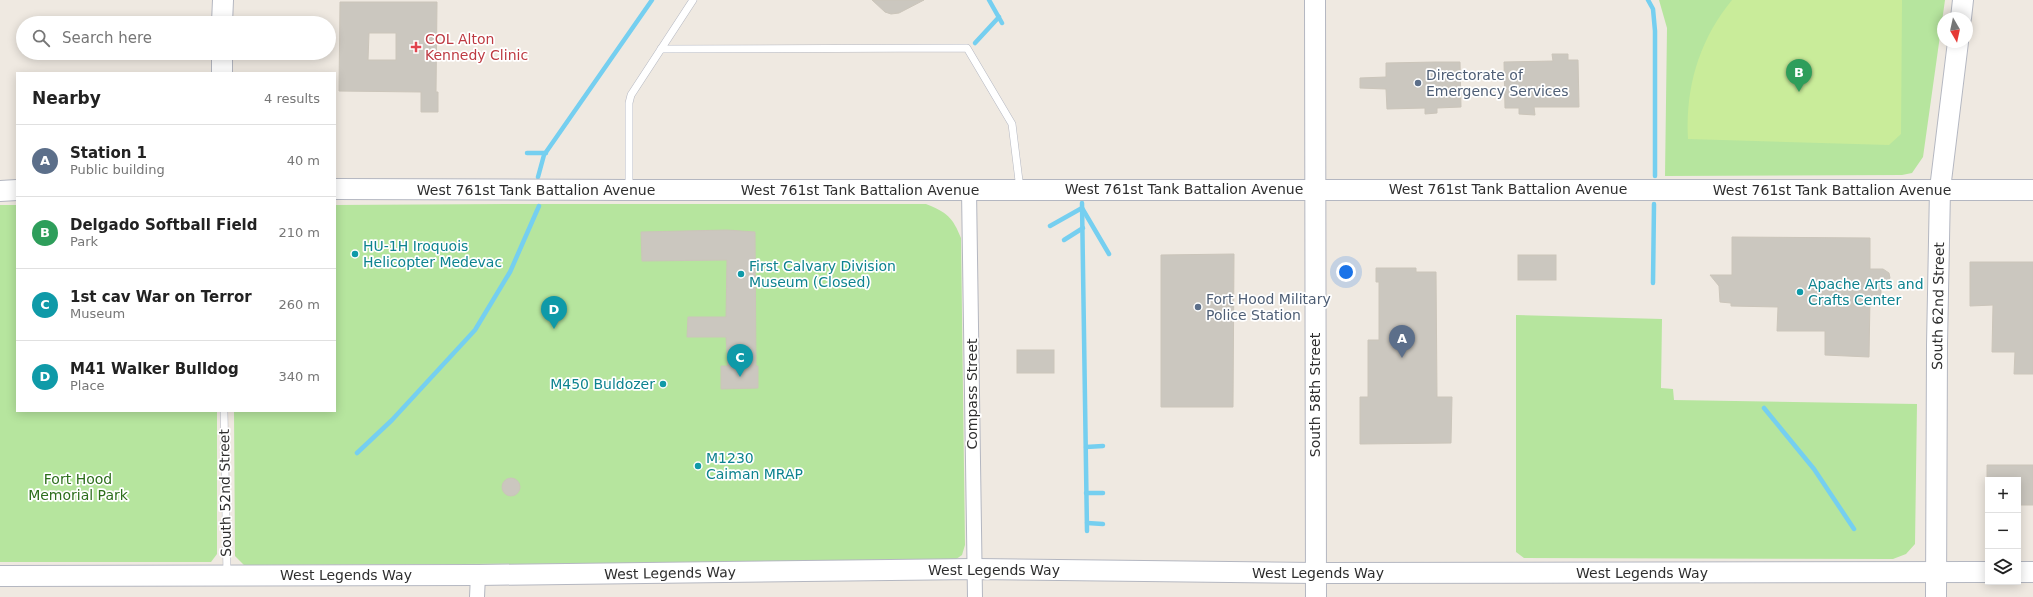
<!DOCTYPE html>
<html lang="en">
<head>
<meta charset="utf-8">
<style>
	:root { --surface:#fff; --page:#f6f6f6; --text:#222; --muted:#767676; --line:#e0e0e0; --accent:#4264fb }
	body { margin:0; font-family:"DejaVu Sans",sans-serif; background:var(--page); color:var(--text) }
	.controls { position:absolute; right:12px; bottom:12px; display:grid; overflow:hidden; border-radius:0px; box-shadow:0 2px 10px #0003 }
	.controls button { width:36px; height:36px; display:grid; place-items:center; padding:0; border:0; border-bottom:1px solid var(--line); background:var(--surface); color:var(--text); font:20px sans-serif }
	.compass { position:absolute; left:1937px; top:12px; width:36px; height:36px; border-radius:50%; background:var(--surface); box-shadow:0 2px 10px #0003; rotate:171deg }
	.you { position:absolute; left:1346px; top:272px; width:14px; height:14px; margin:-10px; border:3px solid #fff; border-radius:50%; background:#1a73e8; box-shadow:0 0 0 6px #1a73e833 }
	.badge { display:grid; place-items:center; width:26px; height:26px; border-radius:50%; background:var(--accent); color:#fff; font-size:13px; font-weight:700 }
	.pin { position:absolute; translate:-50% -33px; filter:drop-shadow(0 1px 2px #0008) }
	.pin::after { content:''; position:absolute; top:21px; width:14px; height:12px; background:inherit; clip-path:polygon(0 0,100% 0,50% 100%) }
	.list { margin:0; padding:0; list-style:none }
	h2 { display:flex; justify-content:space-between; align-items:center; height:52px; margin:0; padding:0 16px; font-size:17px }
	h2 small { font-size:13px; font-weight:400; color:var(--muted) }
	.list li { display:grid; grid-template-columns:26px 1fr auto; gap:12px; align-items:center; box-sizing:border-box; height:72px; padding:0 16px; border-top:1px solid var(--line) }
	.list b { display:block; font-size:15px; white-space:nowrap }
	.list p { margin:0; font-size:13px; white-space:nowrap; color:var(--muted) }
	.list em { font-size:13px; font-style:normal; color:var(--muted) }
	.icon { flex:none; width:22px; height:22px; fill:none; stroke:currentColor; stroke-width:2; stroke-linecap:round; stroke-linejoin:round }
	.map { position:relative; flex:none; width:2033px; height:597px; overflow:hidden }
	.search { position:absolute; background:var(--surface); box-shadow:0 2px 10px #0003; left:16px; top:16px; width:320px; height:44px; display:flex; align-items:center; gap:10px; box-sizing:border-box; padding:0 14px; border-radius:22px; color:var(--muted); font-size:15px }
	.panel { position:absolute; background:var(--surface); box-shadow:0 2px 10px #0003; left:16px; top:72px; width:320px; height:340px; border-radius:0px }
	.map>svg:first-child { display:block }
</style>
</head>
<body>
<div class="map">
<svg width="2033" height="597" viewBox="0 0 2033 597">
	<rect width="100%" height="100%" fill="#efe9e1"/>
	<g fill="#b6e59e">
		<polygon points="1659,0 1945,0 1923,157 1912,173 1902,175 1665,176 1667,28"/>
		<path d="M506,204H926C947,212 953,218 961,238L965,545L962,555L952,562L244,565L235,556L234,411H335V205Z"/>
		<polygon points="0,205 17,205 17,411 217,411 217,554 211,562 0,562"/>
		<polygon points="1516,315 1662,319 1661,388 1673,389 1674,400 1917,404 1915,544 1906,554 1893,559 1524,558 1516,552"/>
	</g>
	<path fill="#c9ec9a" d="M1732,0H1902L1901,134L1889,145L1688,139C1685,88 1699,40 1732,0Z"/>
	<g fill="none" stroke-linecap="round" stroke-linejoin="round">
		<g stroke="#75cff0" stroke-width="4.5">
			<polyline points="989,0 1002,23"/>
			<polyline points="1648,0 1653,9 1655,31 1655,176"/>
			<polyline points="975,43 999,17"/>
			<polyline points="527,153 546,153"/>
			<polyline points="538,177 544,155 652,0"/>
			<polyline points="1082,203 1087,531"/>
			<polyline points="1050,226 1082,208 1109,254"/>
			<polyline points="1064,240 1083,228"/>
			<polyline points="1653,283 1654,204"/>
			<polyline points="1764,408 1814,469 1854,529"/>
			<polyline points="1086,447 1103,446"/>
			<polyline points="357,453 392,420 475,330 510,272 539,206"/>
			<polyline points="1086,493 1103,493"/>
			<polyline points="1087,523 1103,524"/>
		</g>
	</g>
	<g fill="#cbc7bf" stroke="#cbc5ba" fill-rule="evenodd">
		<polygon points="872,0 924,0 899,13 891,14 885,12"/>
		<path d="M340,2H437L436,92H438V112H421V92L339,91ZM369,33H396V60H368Z"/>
		<polygon points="1552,54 1568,54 1568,60 1578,60 1579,107 1534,107 1535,115 1519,114 1519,108 1505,108 1504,62 1553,61"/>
		<polygon points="1436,62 1460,62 1461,107 1437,108 1437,113 1425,114 1425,108 1387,109 1386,89 1360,88 1360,78 1386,77 1386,63"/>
		<polygon points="727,230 755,232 756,366 758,366 758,388 721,389 721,366 728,366 726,337 687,337 688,317 726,317 727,260 642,261 641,232"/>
		<polygon points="1732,237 1870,238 1870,269 1883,269 1889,273 1890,278 1881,290 1881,298 1870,298 1869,357 1825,355 1825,331 1777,331 1778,307 1731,306 1731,303 1720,302 1719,286 1710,275 1732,275"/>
		<polygon points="1234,254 1233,407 1161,407 1161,255"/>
		<rect x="1518" y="255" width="38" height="25"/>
		<polygon points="1970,262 2033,262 2033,374 2014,374 2015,352 1992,352 1993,305 1970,306"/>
		<polygon points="1376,268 1416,268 1416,272 1436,272 1437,397 1452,397 1451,443 1360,444 1360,397 1368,397 1368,340 1379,340 1379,282 1376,282"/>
		<rect x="1017" y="350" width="37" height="23"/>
		<polygon points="1987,465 2033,465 2033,505 2018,505 2018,480 1987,480"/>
		<circle cx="511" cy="487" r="9"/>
	</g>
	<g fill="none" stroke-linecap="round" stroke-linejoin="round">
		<g stroke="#b4b7c1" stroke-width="8">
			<g id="lane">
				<polyline points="661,49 967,48 1012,124 1020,189"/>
				<polyline points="629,189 629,103 631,95 693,0"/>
				<polyline points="224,411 227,575"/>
			</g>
		</g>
		<g stroke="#b4b7c1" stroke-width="16">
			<g id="street">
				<polyline points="969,190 975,597"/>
				<polyline points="477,597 478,575"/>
			</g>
		</g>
		<g stroke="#b4b7c1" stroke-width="22">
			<g id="secondary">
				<polyline points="1315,0 1316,597"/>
				<polyline points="1961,18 1963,0"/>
				<polyline points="222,23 223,0"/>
				<polyline points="222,73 222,53"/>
				<polyline points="335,189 629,190 2033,190"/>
				<polyline points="0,191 17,190"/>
				<polyline points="2018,572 2033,572"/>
				<polyline points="0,576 478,575 975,569 1316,573 1988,572"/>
				<polyline points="1936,597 1937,345 1940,189 1958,42"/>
			</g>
		</g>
		<use href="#lane" stroke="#fff" stroke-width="7"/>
		<use href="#street" stroke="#fff" stroke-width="14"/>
		<use href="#secondary" stroke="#fff" stroke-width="20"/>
	</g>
	<path fill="#e0444e" stroke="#fff" stroke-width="1.5" d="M414 41h4v4h4v4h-4v4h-4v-4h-4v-4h4z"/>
	<g fill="#5c6f8a" stroke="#fff" stroke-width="1.5">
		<circle cx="1418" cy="83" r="4"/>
		<circle cx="1198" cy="307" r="4"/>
	</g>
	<g fill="#0f9aa8" stroke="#fff" stroke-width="1.5">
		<circle cx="355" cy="254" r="4"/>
		<circle cx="741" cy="274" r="4"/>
		<circle cx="1800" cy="292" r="4"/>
		<circle cx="663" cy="384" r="4"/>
		<circle cx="698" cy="466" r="4"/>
	</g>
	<g text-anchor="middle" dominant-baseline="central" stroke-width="3.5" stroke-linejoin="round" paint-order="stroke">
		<g font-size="14" fill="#be3a42" stroke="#fff" text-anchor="start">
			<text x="425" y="39">COL Alton<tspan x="425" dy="16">Kennedy Clinic</tspan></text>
		</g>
		<g font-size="14" fill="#4e5e75" stroke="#fff" text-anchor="start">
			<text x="1426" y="75">Directorate of<tspan x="1426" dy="16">Emergency Services</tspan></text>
			<text x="1206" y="299">Fort Hood Military<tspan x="1206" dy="16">Police Station</tspan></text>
		</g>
		<g font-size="14" fill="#2e2e2e" stroke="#fff">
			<text x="1184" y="189">West 761st Tank Battalion Avenue</text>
			<text x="1508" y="189">West 761st Tank Battalion Avenue</text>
			<text x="536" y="190">West 761st Tank Battalion Avenue</text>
			<text x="860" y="190">West 761st Tank Battalion Avenue</text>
			<text x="1832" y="190">West 761st Tank Battalion Avenue</text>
			<text transform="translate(1938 306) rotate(-89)">South 62nd Street</text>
			<text transform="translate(972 394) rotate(-90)">Compass Street</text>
			<text transform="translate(1315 395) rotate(-90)">South 58th Street</text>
			<text transform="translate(225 493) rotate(-91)">South 52nd Street</text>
			<text x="994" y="570">West Legends Way</text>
			<text transform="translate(670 573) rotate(-1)">West Legends Way</text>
			<text x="1318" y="573">West Legends Way</text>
			<text x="1642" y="573">West Legends Way</text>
			<text x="346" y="575">West Legends Way</text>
		</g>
		<g font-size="14" fill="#0d838f" stroke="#fff" text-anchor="start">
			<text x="363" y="246">HU-1H Iroquois<tspan x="363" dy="16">Helicopter Medevac</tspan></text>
			<text x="749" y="266">First Calvary Division<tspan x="749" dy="16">Museum (Closed)</tspan></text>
			<text x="1808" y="284">Apache Arts and<tspan x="1808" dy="16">Crafts Center</tspan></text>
			<text x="655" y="384" text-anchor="end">M450 Buldozer</text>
			<text x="706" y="458">M1230<tspan x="706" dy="16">Caiman MRAP</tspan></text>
		</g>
		<g font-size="14" fill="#2c6e1b" stroke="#fff">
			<text x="78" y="479">Fort Hood<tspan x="78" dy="16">Memorial Park</tspan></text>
		</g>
	</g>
</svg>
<div class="controls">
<button>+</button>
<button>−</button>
<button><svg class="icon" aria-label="layers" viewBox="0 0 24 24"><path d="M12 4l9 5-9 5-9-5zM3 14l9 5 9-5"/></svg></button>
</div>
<svg class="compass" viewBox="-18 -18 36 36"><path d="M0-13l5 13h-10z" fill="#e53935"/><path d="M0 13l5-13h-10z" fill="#767676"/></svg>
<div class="you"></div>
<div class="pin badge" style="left:1402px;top:358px;background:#5c6f8a">A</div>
<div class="pin badge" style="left:1799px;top:92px;background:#2e9e5b">B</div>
<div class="pin badge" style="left:740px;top:377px;background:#0f9aa8">C</div>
<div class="pin badge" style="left:554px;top:329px;background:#0f9aa8">D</div>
<div class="search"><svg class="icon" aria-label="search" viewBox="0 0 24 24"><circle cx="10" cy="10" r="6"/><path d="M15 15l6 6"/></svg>Search here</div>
<section class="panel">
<h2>Nearby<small>4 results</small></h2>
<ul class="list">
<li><span class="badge" style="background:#5c6f8a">A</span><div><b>Station 1</b><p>Public building</p></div><em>40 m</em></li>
<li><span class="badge" style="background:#2e9e5b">B</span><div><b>Delgado Softball Field</b><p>Park</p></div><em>210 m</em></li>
<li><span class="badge" style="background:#0f9aa8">C</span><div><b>1st cav War on Terror</b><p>Museum</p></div><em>260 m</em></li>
<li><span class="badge" style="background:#0f9aa8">D</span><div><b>M41 Walker Bulldog</b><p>Place</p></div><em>340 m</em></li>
</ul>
</section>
</div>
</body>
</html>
